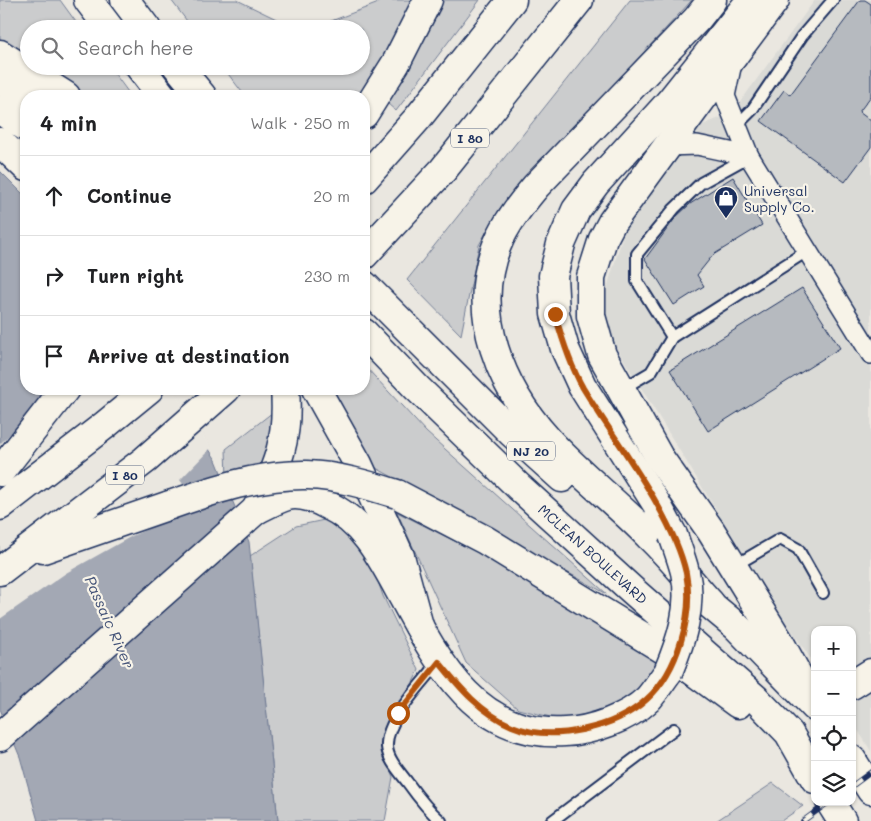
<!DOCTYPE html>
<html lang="en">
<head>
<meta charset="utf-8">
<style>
	:root { --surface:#fff; --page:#f2f2f2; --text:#202124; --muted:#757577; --line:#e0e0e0 }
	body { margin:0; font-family:Mali,sans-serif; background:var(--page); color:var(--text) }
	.controls { position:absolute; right:15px; bottom:15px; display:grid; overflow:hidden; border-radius:10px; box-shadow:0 1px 4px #0004 }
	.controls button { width:45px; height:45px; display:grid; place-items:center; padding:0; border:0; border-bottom:1px solid var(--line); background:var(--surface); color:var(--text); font:25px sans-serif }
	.stop { position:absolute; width:15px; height:15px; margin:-11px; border:4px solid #b45309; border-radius:50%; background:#fff }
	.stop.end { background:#b45309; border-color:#fff; box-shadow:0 1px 5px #0008 }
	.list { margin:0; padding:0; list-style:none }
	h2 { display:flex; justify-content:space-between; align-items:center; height:65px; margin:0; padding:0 20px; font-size:21px }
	h2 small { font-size:16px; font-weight:400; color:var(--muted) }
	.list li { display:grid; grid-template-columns:32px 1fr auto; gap:15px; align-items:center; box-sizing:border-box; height:80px; padding:0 20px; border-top:1px solid var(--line) }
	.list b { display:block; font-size:19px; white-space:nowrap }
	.list em { font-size:16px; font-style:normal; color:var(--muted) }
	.icon { flex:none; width:28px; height:28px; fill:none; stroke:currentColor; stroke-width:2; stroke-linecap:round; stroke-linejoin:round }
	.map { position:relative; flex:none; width:871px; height:821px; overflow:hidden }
	.search { position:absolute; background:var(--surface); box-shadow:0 1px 4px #0004; left:20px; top:20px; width:350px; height:55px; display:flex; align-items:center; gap:12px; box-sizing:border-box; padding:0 18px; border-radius:28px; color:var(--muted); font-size:19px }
	.panel { position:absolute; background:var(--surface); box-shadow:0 1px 4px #0004; left:20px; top:90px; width:350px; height:305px; border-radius:20px }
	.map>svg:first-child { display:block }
</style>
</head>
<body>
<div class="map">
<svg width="871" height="821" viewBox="0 0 871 821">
	<rect width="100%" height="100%" fill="#eae7e0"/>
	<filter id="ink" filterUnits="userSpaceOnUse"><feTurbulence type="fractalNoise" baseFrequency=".02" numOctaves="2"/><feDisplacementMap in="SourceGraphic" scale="10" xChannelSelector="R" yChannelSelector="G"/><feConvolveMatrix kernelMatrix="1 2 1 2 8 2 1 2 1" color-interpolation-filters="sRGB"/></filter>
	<g filter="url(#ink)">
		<polygon fill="#dadad6" points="815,0 871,0 871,751 852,721 852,630 815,630 815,665 776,607 598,318 637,189 688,121 700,126 732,113"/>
		<g fill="#cbcccd" stroke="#737e96">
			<polygon points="0,0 60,0 81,29 29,29 29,61 0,40"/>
			<polygon points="171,0 237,0 297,29 193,29"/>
			<polygon points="381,0 413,0 364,96 245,96 222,66 361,66 361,29 310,29 376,4"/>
			<polygon points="443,0 480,0 396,111 388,104"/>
			<polygon points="630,0 692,0 500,208 479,245 461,335 407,280"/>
			<polygon points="37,66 109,66 131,96 82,96"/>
			<polygon points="364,365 426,432 607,594 376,468 333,389 364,389"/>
			<polygon points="273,412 298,417 292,467 227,479 226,449"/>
			<polygon points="397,512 548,588 665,659 637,693 575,723 518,709 466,663"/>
			<polygon points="329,519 369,555 383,596 419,670 381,746 393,777 385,821 278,821 250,556 296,526"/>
			<polygon points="773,783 803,806 781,821 716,821"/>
		</g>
		<polygon fill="#a3a8b4" stroke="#6d7892" points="0,171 26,197 26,389 170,389 216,460 249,542 278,821 38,821 20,757 0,709"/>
		<polygon fill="#eae7e0" points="49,389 79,389 76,393 79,396 88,389 173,389 211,448 180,480 183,484 223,472 233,496 174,517 132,536 66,573 0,619 0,444 29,415"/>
		<g fill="#b6babf" stroke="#1b2f5e">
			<polygon points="860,0 865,0 871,4 871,96 859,112 871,121 871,147 845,182 761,121 784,90 790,95"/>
			<polygon points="733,177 762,225 713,255 697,275 704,286 674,305 645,259 676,217 690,204"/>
			<polygon points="802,288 840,348 708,431 670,370"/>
		</g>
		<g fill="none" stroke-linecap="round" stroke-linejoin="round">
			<g stroke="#1b2f5e" stroke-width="14">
				<g id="lane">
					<polyline points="736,126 752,110 802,36 833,0"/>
					<polyline points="672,337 637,281 637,254 674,209 701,183 748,157"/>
					<polyline points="622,389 651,372 672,337 807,251"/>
					<polyline points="734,566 780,539 798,549 823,593"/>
					<path d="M439,662C423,683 385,720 387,747C388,760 400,772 408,783C418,797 428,810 441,821"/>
					<polyline points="552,821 674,729"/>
				</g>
			</g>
			<g stroke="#1b2f5e" stroke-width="22">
				<g id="street">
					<polyline points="732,63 725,96 749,156 871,354"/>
					<polyline points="666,146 697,145 749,156"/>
				</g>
			</g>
			<g stroke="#1b2f5e" stroke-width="31">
				<g id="secondary">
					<polyline points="673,535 656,503 582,386 565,349 555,314 553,276 561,244 576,210 596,183 668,104 734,55 775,0"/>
					<polyline points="852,685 871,673"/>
					<path d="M0,737L256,510C266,505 277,499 287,496C300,493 316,499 327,505C362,521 379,553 397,586C435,656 472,738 565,732C592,731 628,718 648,699C655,691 662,680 668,672"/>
				</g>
			</g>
			<g stroke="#1b2f5e" stroke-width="31">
				<g id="primary">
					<polyline points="734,55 612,222 603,239 591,277 591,316 602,355 659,457 711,531 779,641 808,694"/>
					<polyline points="852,760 871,790"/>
				</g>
			</g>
			<g stroke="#1b2f5e" stroke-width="31">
				<g id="highway">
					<polyline points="88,0 110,29"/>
					<polyline points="125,0 147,29"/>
					<polyline points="0,54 66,96"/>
					<polyline points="139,66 162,96"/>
					<polyline points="177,66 202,96"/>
					<polyline points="0,79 26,99"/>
					<polyline points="668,104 751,0"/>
					<polyline points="0,110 26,127"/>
					<polyline points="364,114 396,63 428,0"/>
					<polyline points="0,142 26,167"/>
					<polyline points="364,179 417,119 512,0"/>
					<polyline points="364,255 443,170 579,0"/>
					<polyline points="364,285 512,433 562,478"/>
					<polyline points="364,333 417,388 519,487 632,590 756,699 789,733 815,779"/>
					<polyline points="316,389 358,464 400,556 419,626"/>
					<polyline points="0,472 65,389"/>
					<polyline points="397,494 485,540 663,649 738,704"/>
					<polyline points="0,506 105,425 149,389"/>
					<path d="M256,510C278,465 289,439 285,389"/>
					<polyline points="43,549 170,505"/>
					<polyline points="0,571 145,460 226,389"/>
					<polyline points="695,592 736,626 815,707"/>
					<path d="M710,603C690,581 671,557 649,536C617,503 579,474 548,440C501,388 469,313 497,245C506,223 521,204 536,186L697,19L712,0"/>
					<polyline points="830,802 842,821"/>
				</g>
			</g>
			<use href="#lane" stroke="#f7f3e8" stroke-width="10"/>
			<use href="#street" stroke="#f7f3e8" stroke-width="19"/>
			<use href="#secondary" stroke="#f7f3e8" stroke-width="28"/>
			<use href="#primary" stroke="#f7f3e8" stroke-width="28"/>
			<use href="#highway" stroke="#f7f3e8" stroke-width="28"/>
			<g stroke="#1b2f5e" stroke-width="5.5">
				<g id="rail">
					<polyline points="852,786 871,772"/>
					<polyline points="803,821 829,802"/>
				</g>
			</g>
			<use href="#rail" stroke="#f7f3e8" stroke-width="4" stroke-dasharray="11" stroke-linecap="butt"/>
			<g stroke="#1b2f5e" stroke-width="31" stroke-linecap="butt">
				<path id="secondary-bridge" d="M668,672C681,641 693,606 685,572C682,560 677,547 673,535"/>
			</g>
			<g stroke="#1b2f5e" stroke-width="31" stroke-linecap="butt">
				<path id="highway-bridge" d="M170,505C213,490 260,474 307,475C338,476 368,485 397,494"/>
			</g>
			<use href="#secondary-bridge" stroke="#f7f3e8" stroke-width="28"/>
			<use href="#highway-bridge" stroke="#f7f3e8" stroke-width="28"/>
		</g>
	</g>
	<g fill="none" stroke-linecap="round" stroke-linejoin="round" filter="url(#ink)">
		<path stroke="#b45309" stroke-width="6" d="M398,713L439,662C460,688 481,713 512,726C552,743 616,728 647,699C678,671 694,614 686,573C673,514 615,441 583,388C570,365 562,339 555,314"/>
	</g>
	<defs>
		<g id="shop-pin" transform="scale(1.25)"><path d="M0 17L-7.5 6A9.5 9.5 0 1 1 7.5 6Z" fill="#1b2f5e" stroke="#f7f3e8"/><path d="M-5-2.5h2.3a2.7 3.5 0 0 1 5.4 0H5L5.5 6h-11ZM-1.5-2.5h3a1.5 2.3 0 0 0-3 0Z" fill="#fff"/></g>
	</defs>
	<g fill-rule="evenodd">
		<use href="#shop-pin" x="726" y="198"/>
	</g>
	<g text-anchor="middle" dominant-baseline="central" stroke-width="4.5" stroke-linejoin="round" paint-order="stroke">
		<g fill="#f7f3e8" stroke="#5d6a87" stroke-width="1">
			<rect x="451" y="128.5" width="38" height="19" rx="4"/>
			<rect x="507" y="441.5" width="48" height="19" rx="4"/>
			<rect x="106" y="465.5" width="38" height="19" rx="4"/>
		</g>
		<g font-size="12" font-weight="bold" fill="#1b2f5e">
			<text x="470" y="138">I 80</text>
			<text x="531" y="451">NJ 20</text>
			<text x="125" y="475">I 80</text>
		</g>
		<g font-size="14" fill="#1b2f5e" stroke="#f7f3e8" text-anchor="start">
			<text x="744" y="190">Universal<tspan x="744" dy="16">Supply Co.</tspan></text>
		</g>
		<g font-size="14" fill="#1b2f5e" stroke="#f7f3e8">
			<text transform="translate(593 554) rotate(42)">MCLEAN BOULEVARD</text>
		</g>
		<g font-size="15" font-style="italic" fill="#445378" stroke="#f7f3e8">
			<text transform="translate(110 622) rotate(66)">Passaic River</text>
		</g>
	</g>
</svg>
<div class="controls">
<button>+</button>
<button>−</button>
<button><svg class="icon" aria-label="locate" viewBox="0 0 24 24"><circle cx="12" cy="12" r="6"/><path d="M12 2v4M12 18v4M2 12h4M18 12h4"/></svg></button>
<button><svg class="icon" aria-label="layers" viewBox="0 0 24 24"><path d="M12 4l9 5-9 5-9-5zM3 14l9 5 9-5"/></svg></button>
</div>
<div class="stop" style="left:398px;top:713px"></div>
<div class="stop end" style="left:555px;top:314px"></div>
<div class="search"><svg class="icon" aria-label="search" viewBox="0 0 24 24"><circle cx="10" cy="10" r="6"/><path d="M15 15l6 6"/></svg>Search here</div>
<section class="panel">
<h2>4 min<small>Walk · 250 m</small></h2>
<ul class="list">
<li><svg class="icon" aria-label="ahead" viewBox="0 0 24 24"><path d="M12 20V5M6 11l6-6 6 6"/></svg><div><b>Continue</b></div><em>20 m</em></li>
<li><svg class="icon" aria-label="right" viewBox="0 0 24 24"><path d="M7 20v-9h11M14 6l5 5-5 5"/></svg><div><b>Turn right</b></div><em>230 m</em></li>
<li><svg class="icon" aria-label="arrive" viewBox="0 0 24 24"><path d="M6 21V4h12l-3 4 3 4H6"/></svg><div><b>Arrive at destination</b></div></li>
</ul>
</section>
</div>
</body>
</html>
